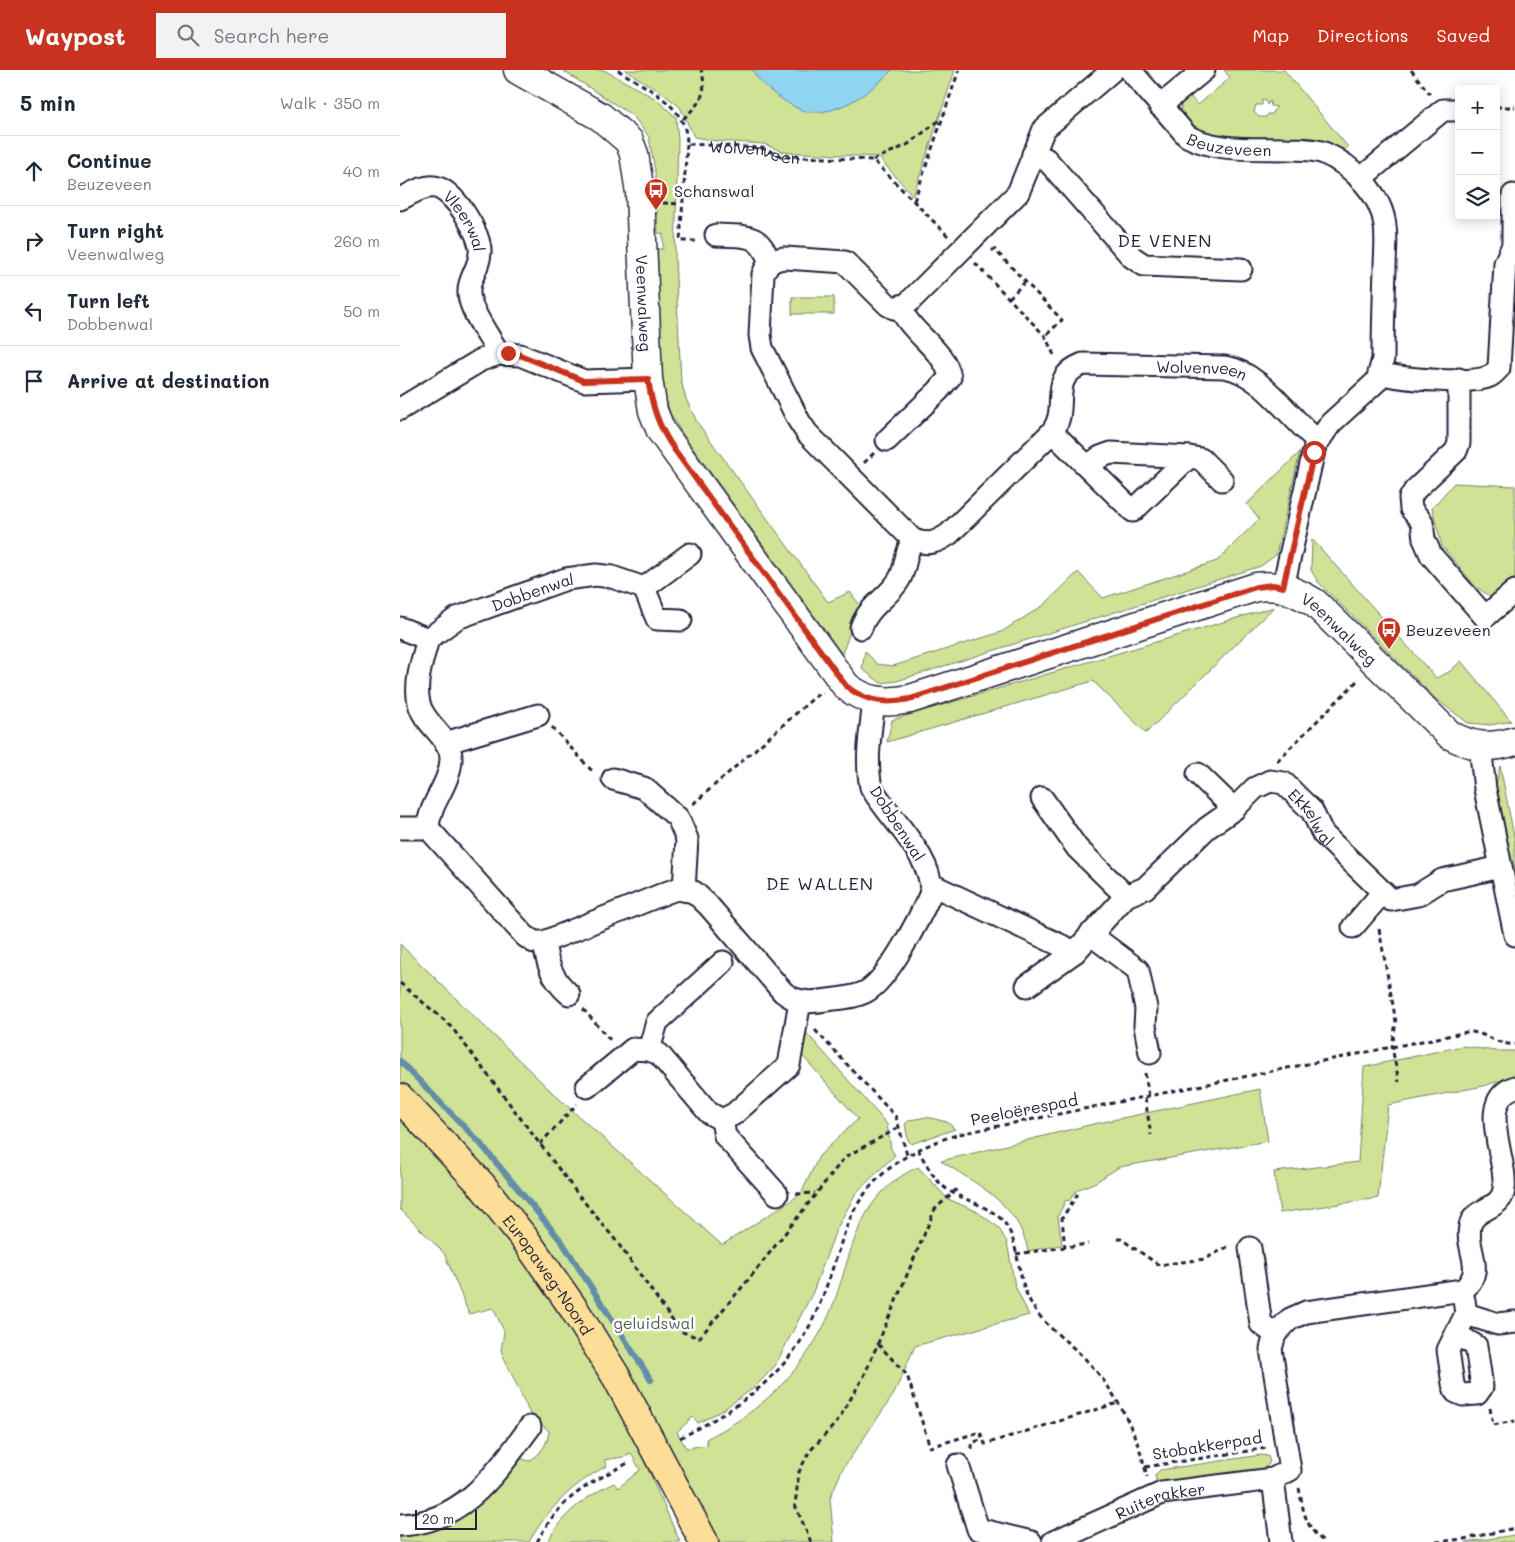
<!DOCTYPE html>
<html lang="en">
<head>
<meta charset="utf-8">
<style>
	:root { --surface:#fff; --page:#f2f2f3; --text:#1f2937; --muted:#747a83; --line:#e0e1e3; --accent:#c8321e }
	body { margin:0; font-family:Mali,sans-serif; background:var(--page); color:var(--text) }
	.controls { position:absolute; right:15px; top:15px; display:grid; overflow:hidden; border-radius:0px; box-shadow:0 2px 12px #0003 }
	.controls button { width:45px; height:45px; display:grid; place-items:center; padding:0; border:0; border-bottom:1px solid var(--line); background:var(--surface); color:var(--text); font:25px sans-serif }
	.scale { position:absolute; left:15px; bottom:12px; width:62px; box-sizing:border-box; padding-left:5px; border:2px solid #22223b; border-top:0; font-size:14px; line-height:18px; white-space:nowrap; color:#22223b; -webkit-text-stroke:4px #fff; paint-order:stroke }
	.stop { position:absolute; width:15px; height:15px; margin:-11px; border:4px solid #c8321e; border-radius:50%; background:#fff }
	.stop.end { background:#c8321e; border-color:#fff; box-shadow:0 1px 5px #0008 }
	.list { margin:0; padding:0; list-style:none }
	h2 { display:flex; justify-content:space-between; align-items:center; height:65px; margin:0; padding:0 20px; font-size:21px }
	h2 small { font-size:16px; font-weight:400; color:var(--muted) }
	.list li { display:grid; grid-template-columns:32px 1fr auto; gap:15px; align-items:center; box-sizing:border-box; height:70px; padding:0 20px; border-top:1px solid var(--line) }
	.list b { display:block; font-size:19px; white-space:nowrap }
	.list p { margin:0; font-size:16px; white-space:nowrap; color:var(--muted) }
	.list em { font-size:16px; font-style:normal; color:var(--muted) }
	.icon { flex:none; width:28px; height:28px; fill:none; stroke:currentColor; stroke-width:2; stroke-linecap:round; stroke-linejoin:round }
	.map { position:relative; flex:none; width:1115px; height:1472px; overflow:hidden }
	header { display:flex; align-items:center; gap:30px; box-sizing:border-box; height:70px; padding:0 25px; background:var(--accent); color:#fff }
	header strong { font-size:24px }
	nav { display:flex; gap:28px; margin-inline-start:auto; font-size:18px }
	.search { width:350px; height:45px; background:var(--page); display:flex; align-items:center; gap:12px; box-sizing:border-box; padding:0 18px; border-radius:0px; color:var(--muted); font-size:19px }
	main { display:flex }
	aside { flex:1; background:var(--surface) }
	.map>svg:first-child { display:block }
</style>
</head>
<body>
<header>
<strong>Waypost</strong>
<div class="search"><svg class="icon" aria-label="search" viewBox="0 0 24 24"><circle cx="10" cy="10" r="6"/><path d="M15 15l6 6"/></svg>Search here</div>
<nav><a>Map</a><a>Directions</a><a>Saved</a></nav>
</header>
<main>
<aside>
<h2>5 min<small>Walk · 350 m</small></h2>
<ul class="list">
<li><svg class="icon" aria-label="ahead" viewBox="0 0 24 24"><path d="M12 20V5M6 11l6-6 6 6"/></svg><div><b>Continue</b><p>Beuzeveen</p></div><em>40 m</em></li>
<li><svg class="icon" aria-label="right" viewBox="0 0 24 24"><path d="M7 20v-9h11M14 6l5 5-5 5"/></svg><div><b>Turn right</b><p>Veenwalweg</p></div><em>260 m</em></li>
<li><svg class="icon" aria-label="left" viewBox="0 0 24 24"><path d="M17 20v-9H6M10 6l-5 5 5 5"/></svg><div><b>Turn left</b><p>Dobbenwal</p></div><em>50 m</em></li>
<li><svg class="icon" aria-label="arrive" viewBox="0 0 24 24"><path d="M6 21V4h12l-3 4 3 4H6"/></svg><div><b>Arrive at destination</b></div></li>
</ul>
</aside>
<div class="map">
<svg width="1115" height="1472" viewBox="0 0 1115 1472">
	<rect width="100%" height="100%" fill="#fff"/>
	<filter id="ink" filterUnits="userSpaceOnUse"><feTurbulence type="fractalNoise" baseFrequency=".02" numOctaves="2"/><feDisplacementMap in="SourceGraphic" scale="10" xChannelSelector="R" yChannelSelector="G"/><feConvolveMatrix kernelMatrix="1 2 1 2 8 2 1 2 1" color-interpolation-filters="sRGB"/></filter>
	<g filter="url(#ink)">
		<g fill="#cfe296" stroke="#788268" fill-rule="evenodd">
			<polygon points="162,0 204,0 256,29 276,47 278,70 275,188 281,310 286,329 297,352 428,532 450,522 460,535 442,584 282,363 270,343 263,319 254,179 263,179 263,164 258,163 255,101 249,67 233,46"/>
			<polygon points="225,0 555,0 513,126 478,87 383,82 364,74 317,71 294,67 280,37 262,23"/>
			<path d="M824,0H884L948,77L942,82L820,68L798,62L781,44V32L787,23L798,35L830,8ZM862,30L866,31L867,35L870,31L871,36L877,37L873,41V44H868L866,47H859L854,42L856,35H862Z"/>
			<rect x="392" y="227" width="42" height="17"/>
			<polygon points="900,382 876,485 861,496 497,611 481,613 462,599 465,581 477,594 493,596 601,562 644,535 678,502 703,528 817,491 859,449 847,434"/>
			<polygon points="1054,413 1115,416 1115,507 1092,528 1075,516 1042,476 1032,438"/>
			<polygon points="912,469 1036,608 1049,602 1061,591 1111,651 1091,655 1068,653 1036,629 918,512 911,500"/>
			<polygon points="874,537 746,663 693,611 487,672 492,650"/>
			<polygon points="1100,696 1115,771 1115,809 1096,714"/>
			<path d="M0,874L153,1023L322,1175L401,1124L419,1086L458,1049L401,984L403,959L487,1054L491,1079L495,1085L456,1123L436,1160L413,1222L375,1296L355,1317L321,1341L298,1353L293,1347L277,1362L286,1378L308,1375L306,1369C352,1346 390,1314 417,1268C455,1207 442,1132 518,1097L548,1129L576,1141L598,1157L607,1172L615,1216L629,1245L515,1276L494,1324L442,1400L430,1428L434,1472H313L243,1328L217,1281L182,1227L68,1081L0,1011Z"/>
			<polygon points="1063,976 1095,981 1115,981 1115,1006 1083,1016 988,1035 978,1128 880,1143 874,1102 958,1092 964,997"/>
			<path d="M860,1019L868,1071L719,1097L696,1112L677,1120L669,1131L666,1130L658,1146L662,1175L628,1181C619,1134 578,1115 541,1091L689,1055Z"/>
			<path d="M0,1047L68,1120L150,1226L200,1305L236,1372L280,1472H148C160,1445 188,1425 214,1413L218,1418L240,1400L231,1383L223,1387L204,1390L207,1396C172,1414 148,1439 129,1472H0V1463L115,1391L120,1388L129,1391C140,1385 148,1374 149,1361L130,1344L101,1281L104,1261L93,1238L69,1244L44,1183L0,1139Z"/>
			<polygon points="526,1047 547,1052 555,1059 511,1074 508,1070 505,1054 510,1050"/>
			<polygon points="861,1385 868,1386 870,1392 866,1397 857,1400 782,1409 757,1415 755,1405 760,1400"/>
			<polygon points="1115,1465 1115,1472 1066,1472"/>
		</g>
		<path fill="#8fd4f1" stroke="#638da8" d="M353,0H492C472,21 441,44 411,42C401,42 388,33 380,28C369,20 358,12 353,0Z"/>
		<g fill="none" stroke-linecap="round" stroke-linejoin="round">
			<polyline stroke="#638da8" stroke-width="6" points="0,991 80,1073 162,1172 251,1310"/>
			<g stroke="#22223b" stroke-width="25">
				<g id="street">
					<path id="s2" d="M730,0L787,66C817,82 854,78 887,79C899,79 913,79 924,83C952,95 982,125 985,156C987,170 985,184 985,198C984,228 983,259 983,289L977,311L931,353L915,376L883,517"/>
					<polyline points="760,36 804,0"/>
					<polyline points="633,84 646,89 732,187 744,195 841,199"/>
					<polyline points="960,109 1043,40 1059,40"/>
					<path id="s3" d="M0,129C11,124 23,115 35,117C54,120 82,165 80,183C79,201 65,211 70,230C74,246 90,268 99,284"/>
					<path d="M316,165C345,167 359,161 370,193"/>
					<path d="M980,303C999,309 1073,315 1090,306C1093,305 1096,301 1099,298L1105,193L1113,175V125"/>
					<polyline points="1059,309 1059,373 1056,381 1015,420 1010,428 1011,439 1022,452 1024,469 1031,485 1085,547 1115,521"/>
					<polyline points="0,339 81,290 99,284 120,285 184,311 248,309"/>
					<path id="s4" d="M652,362C671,337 646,308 683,294L824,297C861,302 889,348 918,371"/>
					<path d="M487,370L538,321L550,307C545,280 511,264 500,237"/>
					<polyline points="789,387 801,389 822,410"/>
					<path d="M513,470L407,363L399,351L362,278L360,265L363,204C367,193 374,189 385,188L445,192L488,235L494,238L507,234L618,123L644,59L713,0"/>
					<polyline points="244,518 290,484"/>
					<path d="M0,558L28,569C23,588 14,613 19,633C23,654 52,668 51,689C50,715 29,733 28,758L125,866L134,872H144L268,822L277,819L294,822L308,835L383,922C396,933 410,933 427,930C440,928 455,928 467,921C489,908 519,849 530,825C537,791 488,747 471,717C465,689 471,659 474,631"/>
					<path d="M461,558C468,536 488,528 499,510C507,497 504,484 513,470C529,475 536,473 549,464L652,362L733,441L789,387L711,383L700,387L688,396"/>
					<path id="s5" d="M28,569L57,548L166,509L196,505L212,507L244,518L257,549L281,550"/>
					<polyline points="45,673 138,645"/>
					<polyline points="1080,676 1085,719 1115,865"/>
					<polyline points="798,704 834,739"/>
					<polyline points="213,709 244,718 278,748 287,769 284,820"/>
					<polyline points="642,728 677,778 726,826"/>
					<polyline points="0,758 28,758"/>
					<polyline points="532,815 675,882"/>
					<polyline points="953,857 982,823"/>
					<polyline points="690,864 738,900 746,938 745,956 750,983"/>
					<path d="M144,872C147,894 152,909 169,924"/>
					<path id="s6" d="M627,916L675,882L726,826L745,818L807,758L834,739L855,718L870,711L884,713L912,741L923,764L991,830L1018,825L1042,810L1101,797"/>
					<polyline points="249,980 259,984 309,1043 322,1050 325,1066 377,1124"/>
					<polyline points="187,1017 233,979 249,980 257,952 323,892"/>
					<polyline points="322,1050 334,1044 389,995 400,931"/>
					<polyline points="1064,1230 1066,1244 1098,1254 1115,1252"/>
					<path d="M875,1264L890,1249L906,1242L1063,1220C1087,1199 1065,1181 1070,1156C1074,1137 1102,1140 1104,1119C1108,1089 1075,1031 1115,1017"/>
					<polyline points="1056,1264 1076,1276 1082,1317 1077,1324 1063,1325 1056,1322 1053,1314 1048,1280 1066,1244"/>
					<polyline points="558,1395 578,1459 631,1472"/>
					<polyline points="873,1409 881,1472"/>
					<path d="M0,1455C63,1453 96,1403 130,1357"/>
					<path id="s7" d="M653,1472L762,1423L873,1409L890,1400L871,1279L875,1264L861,1254L850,1178"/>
				</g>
			</g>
			<g stroke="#22223b" stroke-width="31">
				<g id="secondary">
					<path id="s8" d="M118,0L201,47L229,71L234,84L240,123L248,309L253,341L261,361L446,616C466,632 485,634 510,629L856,517C880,514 895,521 915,533L1050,665C1072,677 1091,679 1115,671"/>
				</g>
			</g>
			<g stroke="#22223b" stroke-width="31">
				<g id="primary">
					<path id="s9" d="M0,1028L80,1113L125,1169L174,1239L217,1308L304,1472"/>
				</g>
			</g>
			<g stroke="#22223b" stroke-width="3" stroke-dasharray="5 4" stroke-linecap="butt">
				<path id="s1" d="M218,0C247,19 287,34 287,74L362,78L381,86L473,90L548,166"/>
				<polyline points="1011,0 1030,24"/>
				<polyline points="1096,37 1115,37"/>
				<path d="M283,49C299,34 309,23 301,0"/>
				<polyline points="287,74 280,171 298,171"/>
				<polyline points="473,90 507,75 540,50"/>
				<polyline points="514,131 559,0"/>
				<polyline points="263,133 281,134"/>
				<polyline points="592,181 594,179 662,250 645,266"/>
				<polyline points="575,193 645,266 655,287"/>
				<polyline points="609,228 625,212"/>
				<polyline points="464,393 474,383"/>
				<polyline points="152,657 193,702"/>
				<polyline points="877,691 959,609"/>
				<polyline points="293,734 417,625 423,623"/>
				<polyline points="979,859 996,952 992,977 999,1012"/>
				<polyline points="0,913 50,955 177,1123 217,1172 280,1261 299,1268 349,1209 445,1087 500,1057"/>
				<polyline points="183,939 212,972"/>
				<polyline points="415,960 496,1047 507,1085"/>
				<polyline points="745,1003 749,1027"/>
				<polyline points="745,1028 751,1065"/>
				<polyline points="140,1074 177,1034"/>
				<path d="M518,1079C526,1095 537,1115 553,1123C570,1132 590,1137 603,1151C620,1171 616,1207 631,1233C645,1258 670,1272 689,1293C717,1323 739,1367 747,1407"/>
				<polyline points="396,1124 415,1123"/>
				<polyline points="717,1169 721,1169 759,1195 805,1189 829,1176"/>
				<polyline points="665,1178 662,1148 679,1122"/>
				<polyline points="616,1184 688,1174"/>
				<polyline points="478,1274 507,1305 530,1377 580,1362 585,1374 718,1333"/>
				<polyline points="1090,1338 1093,1355 1115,1351"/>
				<path d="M280,1368C329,1343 372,1316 402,1269C424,1234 433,1193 447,1156C467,1104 513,1076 564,1063L1067,962C1084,961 1098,976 1115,974"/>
				<polyline points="572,1379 572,1373 583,1369"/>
				<polyline points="745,1397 867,1378"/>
				<path d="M899,1418C903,1439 905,1459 925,1472"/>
				<path d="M137,1472C159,1429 187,1414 228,1393"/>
				<polyline points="411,1472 395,1435 399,1402 409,1382 437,1352 464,1306 535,1139 559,1117"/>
				<polyline points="1036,1472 1064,1469 1115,1458"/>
			</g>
			<use href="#street" stroke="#fff" stroke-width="21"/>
			<use href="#secondary" stroke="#fff" stroke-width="28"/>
			<use href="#primary" stroke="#fcde96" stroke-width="28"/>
		</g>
	</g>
	<g fill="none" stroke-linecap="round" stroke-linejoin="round" filter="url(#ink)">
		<path stroke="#c8321e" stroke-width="6" d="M108,283L120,285L184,311L248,309C252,336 258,356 274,379L446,616C466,632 485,634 510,629L856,517L873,515L883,517L914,382"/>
	</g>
	<defs>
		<g id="bus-pin" transform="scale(1.25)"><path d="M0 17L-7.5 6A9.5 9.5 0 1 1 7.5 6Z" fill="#c8321e" stroke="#fff"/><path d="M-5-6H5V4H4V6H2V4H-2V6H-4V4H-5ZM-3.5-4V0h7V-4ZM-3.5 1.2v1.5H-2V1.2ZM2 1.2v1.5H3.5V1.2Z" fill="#fff"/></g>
	</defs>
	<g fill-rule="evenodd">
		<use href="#bus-pin" x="256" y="120"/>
		<use href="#bus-pin" x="989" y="559"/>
	</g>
	<g text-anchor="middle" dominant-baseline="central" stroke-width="5" stroke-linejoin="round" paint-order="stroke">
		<g font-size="16" fill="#22223b" stroke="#fff">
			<text stroke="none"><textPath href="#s2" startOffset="131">Beuzeveen</textPath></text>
			<text stroke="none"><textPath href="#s1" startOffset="175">Wolvenveen</textPath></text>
			<text stroke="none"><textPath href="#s3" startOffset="85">Vleerwal</textPath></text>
			<text stroke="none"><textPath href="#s8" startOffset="296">Veenwalweg</textPath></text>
			<text stroke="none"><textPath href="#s4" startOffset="199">Wolvenveen</textPath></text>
			<text stroke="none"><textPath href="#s5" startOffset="116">Dobbenwal</textPath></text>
			<text stroke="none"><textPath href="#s8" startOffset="1270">Veenwalweg</textPath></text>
			<text stroke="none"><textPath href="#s6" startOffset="379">Ekkelwal</textPath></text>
			<text transform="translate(498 753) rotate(57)">Dobbenwal</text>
			<text transform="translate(624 1039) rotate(-11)">Peeloërespad</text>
			<text stroke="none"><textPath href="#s9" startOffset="231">Europaweg-Noord</textPath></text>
			<text transform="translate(807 1375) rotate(-9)">Stobakkerpad</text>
			<text stroke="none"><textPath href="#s7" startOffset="116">Ruiterakker</textPath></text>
		</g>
		<g font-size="16" fill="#22223b" stroke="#fff" text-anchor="start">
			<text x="274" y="120">Schanswal</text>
			<text x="1006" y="559">Beuzeveen</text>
		</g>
		<g font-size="16" fill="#565c56" stroke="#fff">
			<text x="254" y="1252">geluidswal</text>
		</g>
		<g font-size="18" letter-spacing="1" fill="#22223b" stroke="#fff">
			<text x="765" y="170">DE VENEN</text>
			<text x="420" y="813">DE WALLEN</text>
		</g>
	</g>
</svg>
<div class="controls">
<button>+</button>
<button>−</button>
<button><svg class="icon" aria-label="layers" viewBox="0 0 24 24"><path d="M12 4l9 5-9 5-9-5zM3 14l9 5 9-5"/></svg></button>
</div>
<div class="scale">20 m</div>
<div class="stop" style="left:914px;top:382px"></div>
<div class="stop end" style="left:108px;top:283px"></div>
</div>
</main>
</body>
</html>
